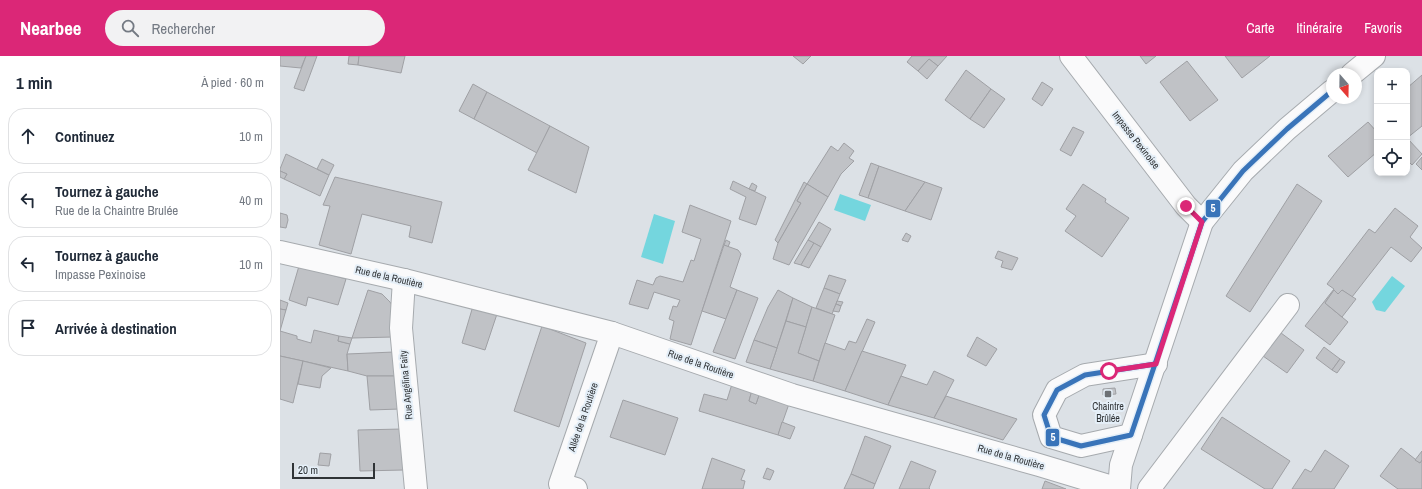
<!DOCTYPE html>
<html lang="fr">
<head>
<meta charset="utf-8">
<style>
	:root { --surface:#fff; --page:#f2f2f3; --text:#1f2937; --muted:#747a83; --line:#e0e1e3; --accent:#db2777 }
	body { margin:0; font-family:"Archivo Narrow",sans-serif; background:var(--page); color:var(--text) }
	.controls { position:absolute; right:12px; top:12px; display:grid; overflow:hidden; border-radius:8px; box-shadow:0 2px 6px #0003 }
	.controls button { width:36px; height:36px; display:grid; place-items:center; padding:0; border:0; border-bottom:1px solid var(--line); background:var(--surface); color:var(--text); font:20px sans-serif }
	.compass { position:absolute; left:1046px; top:12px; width:36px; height:36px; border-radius:50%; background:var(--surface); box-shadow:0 2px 6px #0003; rotate:160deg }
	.scale { position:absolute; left:12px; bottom:10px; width:83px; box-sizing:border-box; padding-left:4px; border:2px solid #2f3336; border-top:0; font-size:11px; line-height:14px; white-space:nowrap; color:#2f3336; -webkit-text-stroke:3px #e5eff8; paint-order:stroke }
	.stop { position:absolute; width:12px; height:12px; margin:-9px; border:3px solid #db2777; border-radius:50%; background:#fff }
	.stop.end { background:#db2777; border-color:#fff; box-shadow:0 1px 4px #0008 }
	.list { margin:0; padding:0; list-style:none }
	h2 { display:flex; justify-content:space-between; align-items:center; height:52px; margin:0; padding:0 16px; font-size:17px }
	h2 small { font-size:13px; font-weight:400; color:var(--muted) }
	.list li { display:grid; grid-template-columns:26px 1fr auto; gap:12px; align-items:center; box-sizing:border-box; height:56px; margin:0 8px 8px; padding:0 8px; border:1px solid var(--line); border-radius:16px }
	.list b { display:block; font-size:15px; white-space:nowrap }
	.list p { margin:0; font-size:13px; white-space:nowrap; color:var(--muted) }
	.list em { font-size:13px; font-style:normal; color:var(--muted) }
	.icon { flex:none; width:22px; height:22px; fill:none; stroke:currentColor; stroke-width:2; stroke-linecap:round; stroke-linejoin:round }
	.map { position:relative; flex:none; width:1142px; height:433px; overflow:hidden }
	header { display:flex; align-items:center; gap:24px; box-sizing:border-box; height:56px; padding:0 20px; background:var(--accent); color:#fff }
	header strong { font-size:19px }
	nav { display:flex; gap:22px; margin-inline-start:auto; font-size:14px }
	.search { width:280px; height:36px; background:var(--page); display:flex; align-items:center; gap:10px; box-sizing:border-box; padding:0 14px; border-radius:22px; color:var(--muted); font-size:15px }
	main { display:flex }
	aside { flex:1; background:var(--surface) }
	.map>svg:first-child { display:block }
</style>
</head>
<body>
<header>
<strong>Nearbee</strong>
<div class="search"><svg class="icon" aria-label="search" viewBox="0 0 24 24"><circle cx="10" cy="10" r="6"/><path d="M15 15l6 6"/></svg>Rechercher</div>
<nav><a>Carte</a><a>Itinéraire</a><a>Favoris</a></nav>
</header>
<main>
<aside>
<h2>1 min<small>À pied · 60 m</small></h2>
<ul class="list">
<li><svg class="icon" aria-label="ahead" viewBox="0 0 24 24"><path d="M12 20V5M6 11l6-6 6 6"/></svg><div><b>Continuez</b></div><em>10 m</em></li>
<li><svg class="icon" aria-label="left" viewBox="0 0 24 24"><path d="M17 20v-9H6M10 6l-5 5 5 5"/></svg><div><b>Tournez à gauche</b><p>Rue de la Chaintre Brulée</p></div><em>40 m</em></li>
<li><svg class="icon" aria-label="left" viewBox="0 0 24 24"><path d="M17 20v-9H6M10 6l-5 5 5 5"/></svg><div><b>Tournez à gauche</b><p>Impasse Pexinoise</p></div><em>10 m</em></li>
<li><svg class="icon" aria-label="arrive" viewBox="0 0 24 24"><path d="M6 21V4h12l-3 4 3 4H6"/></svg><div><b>Arrivée à destination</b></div></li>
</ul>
</aside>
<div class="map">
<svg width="1142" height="433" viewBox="0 0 1142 433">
	<rect width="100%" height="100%" fill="#dce1e6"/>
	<g fill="#74d6de">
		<polygon points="560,138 591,149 585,165 554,154"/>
		<polygon points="374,158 395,165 383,208 361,201"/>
		<polygon points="1112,220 1125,230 1105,256 1096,254 1092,246"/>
	</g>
	<g fill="#c0c2c6" stroke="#9fa0a4">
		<polygon points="0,0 26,0 21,12 0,10"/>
		<polygon points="26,0 37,0 24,35 14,32"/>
		<polygon points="69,0 79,0 78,9 68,8"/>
		<polygon points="79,0 125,0 121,17 78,9"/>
		<polygon points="513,0 531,0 523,8"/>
		<polygon points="632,0 667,0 658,10 649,3 638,15 627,6"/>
		<polygon points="860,0 876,0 866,8"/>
		<polygon points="945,0 990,0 962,22"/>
		<polygon points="649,3 658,10 647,23 638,15"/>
		<polygon points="907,5 938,44 910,65 880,26"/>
		<polygon points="686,14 711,33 690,63 665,44"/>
		<polygon points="1142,19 1142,70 1127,82 1127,32"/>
		<polygon points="762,26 773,33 762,50 752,43"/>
		<polygon points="193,28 207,36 194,63 179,55"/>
		<polygon points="711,33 725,43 704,72 690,63"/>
		<polygon points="207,36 270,70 257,97 194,63"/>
		<polygon points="1088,66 1097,76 1097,96 1068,121 1048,100"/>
		<polygon points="270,70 309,91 296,137 248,114"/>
		<polygon points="793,71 804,76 791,100 780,94"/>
		<polygon points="1127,82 1142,98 1132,109 1127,104"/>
		<polygon points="564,87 574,95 569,102 574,105 561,118 548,141 527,128 551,90 558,95"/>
		<polygon points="6,98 49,119 40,140 4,123 7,118 0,115 0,113"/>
		<polygon points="1142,101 1142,114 1136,108"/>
		<polygon points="42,103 54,109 49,119 37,113"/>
		<polygon points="591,107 599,110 588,142 579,139"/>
		<polygon points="599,110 645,126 625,155 588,142"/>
		<polygon points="0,115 7,118 4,123 0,121"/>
		<polygon points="55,121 162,146 152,187 129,181 131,170 82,158 71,198 39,189 50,150 43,149"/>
		<polygon points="453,125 486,141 476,169 459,163 466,141 450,133"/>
		<polygon points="524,126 527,128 517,145 521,147 498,187 495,184"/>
		<polygon points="645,126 662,132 651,164 625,155"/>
		<polygon points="472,127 477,130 475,135 469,133"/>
		<polygon points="527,128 548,141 509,209 493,203 498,187 521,147 517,145"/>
		<polygon points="803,128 826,143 825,146 849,162 822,201 785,175 796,160 786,153"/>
		<polygon points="1017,128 1042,145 970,256 946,240"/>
		<polygon points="410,149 451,165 411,289 390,283 394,265 389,263 393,250 397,251 400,244 374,236 368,253 349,248 357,224 373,229 376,222 380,220 403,226 411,204 414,205 421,183 402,176"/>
		<polygon points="1115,152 1138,170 1130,181 1142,192 1131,206 1111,191 1072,241 1062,234 1058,238 1054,234 1045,247 1068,266 1050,289 1025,270 1054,233 1047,228 1089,173 1095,177"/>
		<polygon points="0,157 7,159 8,164 6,172 0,171"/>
		<polygon points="539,166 551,173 541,191 528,184"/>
		<polygon points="626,177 631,180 628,186 622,184"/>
		<polygon points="446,184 450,186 448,191 444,189"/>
		<polygon points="528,184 534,187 521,209 514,207"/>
		<polygon points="534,187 541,191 529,212 521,209"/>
		<polygon points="444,189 458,194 461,198 450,231 457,234 446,263 422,255"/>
		<polygon points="718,195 738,202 732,214 721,211 723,205 715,202"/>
		<polygon points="19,210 66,223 58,249 28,241 26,250 9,244"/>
		<polygon points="549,219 566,224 560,238 544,232"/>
		<polygon points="544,232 560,238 552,258 536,252"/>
		<polygon points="88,234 102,238 110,246 113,251 113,281 72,282"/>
		<polygon points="457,234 478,242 455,303 433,296"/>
		<polygon points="498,234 513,242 497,292 474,284 488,251"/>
		<polygon points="1054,234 1058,238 1062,234 1076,243 1062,261 1045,247"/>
		<polygon points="513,242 532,251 526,271 506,265"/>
		<polygon points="0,244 8,247 6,254 0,253"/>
		<polygon points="557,245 563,246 561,250 556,248"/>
		<polygon points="556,248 561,250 559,256 553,255"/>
		<polygon points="193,250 217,258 205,294 182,287"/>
		<polygon points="532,251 555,259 539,305 518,297"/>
		<polygon points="0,253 6,254 0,275"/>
		<polygon points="587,263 595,266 565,335 533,325 545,287 565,294 569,285 576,287"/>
		<polygon points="506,265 526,271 518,297 539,305 533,325 490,313"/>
		<polygon points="262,270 306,287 279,371 234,355"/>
		<polygon points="34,274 59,280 58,285 70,288 67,298 68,315 0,300 0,275 17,280 17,283 31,287"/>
		<polygon points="1001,277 1024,294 1007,317 983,300"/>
		<polygon points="59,280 72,282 70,288 58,285"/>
		<polygon points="697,281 717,293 706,310 687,300"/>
		<polygon points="474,284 497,292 490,313 466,306"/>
		<polygon points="1044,291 1060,303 1052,314 1036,302"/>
		<polygon points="582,295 626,309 608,349 565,335"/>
		<polygon points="114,296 116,320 87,320 68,315 67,298"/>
		<polygon points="0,300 23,305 13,347 0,343"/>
		<polygon points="1060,303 1065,306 1057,317 1052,314"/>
		<polygon points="23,305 51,312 42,320 40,332 18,328"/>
		<polygon points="654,315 674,324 654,362 608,349 621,320 647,329"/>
		<polygon points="87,320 116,320 120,353 90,354"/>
		<polygon points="452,328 472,334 469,345 476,348 480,336 510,345 498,379 419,355 424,338 447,344"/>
		<polygon points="835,332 836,338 823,339 823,333"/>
		<polygon points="472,334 480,336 476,348 469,345"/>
		<polygon points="666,340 737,363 723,384 654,362"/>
		<polygon points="343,344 398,362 385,399 330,381"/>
		<polygon points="942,361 1010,405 992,433 985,433 921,393"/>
		<polygon points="502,366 515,371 510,383 498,379"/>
		<polygon points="122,373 124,414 80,415 78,374"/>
		<polygon points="585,380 611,390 595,428 571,418"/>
		<polygon points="1121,392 1140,407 1142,404 1142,433 1118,433 1100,420"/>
		<polygon points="1045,394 1069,410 1054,433 1012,433 1025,413 1031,416"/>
		<polygon points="1142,395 1142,404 1140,407 1135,404"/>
		<polygon points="40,397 51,398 49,410 38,409"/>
		<polygon points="432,402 465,414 461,424 465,425 463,433 422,433"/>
		<polygon points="631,405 656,415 649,432 650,433 619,433"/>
		<polygon points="487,412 494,415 490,424 483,422"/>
		<polygon points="571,418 595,428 593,433 564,433"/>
		<polygon points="765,425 786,433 762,433"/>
	</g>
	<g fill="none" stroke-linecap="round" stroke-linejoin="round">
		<g stroke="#a6aaae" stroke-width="24">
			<g id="minor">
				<polyline points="791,0 906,150 922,166"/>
				<polyline points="1072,18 1094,0"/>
				<polyline points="0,196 124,224 332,277 512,339 759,409 839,433"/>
				<polyline points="124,224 121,272 136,433"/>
				<polyline points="851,379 801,390 771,381 764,359 777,334 805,319 876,308"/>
				<polyline points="296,433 280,428 332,277"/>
				<polyline points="839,433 841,409 922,166 963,115 1007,73 1052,35"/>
				<polyline points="869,433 1008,249"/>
			</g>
		</g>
		<use href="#minor" stroke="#fafafb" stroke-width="22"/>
		<g stroke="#e5eff8" stroke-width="8">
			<g id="bus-1">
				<polygon points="875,308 851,379 801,390 771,381 764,359 777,334 805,319"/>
				<polyline points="875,308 922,166 963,115 1007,73 1052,35"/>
			</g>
		</g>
		<use href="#bus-1" stroke="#3974b9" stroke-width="5"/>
	</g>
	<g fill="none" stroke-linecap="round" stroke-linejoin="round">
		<polyline stroke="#db2777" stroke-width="5" points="829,315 876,308 922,166 906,150"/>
	</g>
	<rect fill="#6c7074" stroke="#e5eff8" stroke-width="1.5" x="824" y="334" width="8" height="8" rx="2"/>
	<g text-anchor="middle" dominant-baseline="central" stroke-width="4" stroke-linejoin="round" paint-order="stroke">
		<g font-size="10" fill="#2f3336" stroke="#e5eff8">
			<text transform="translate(856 84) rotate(52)">Impasse Pexinoise</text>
			<text transform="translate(109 221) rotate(13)">Rue de la Routière</text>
			<text transform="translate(421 308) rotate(19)">Rue de la Routière</text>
			<text transform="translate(126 329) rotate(-95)">Rue Angélina Faity</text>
			<text transform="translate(303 361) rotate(-71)">Allée de la Routière</text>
			<text transform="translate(731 401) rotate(16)">Rue de la Routière</text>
		</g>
		<g font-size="10" fill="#2f3336" stroke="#e5eff8">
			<text x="828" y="350">Chaintre<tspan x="828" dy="12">Brûlée</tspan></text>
		</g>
	</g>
	<g stroke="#e5eff8" stroke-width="1.5">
		<rect x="925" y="143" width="16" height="19" rx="4" fill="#3974b9"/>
		<rect x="765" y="372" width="15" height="19" rx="4" fill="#3974b9"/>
	</g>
	<g font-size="11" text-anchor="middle" font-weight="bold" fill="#fff">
		<text x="933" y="156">5</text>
		<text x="773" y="385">5</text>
	</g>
</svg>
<div class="controls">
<button>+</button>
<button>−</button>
<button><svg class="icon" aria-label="locate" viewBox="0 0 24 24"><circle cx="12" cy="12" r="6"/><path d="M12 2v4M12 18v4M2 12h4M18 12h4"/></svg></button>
</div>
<svg class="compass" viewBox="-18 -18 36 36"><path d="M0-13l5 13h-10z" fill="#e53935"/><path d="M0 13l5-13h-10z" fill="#747a83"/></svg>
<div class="scale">20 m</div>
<div class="stop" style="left:829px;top:315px"></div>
<div class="stop end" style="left:906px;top:150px"></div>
</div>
</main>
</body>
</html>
